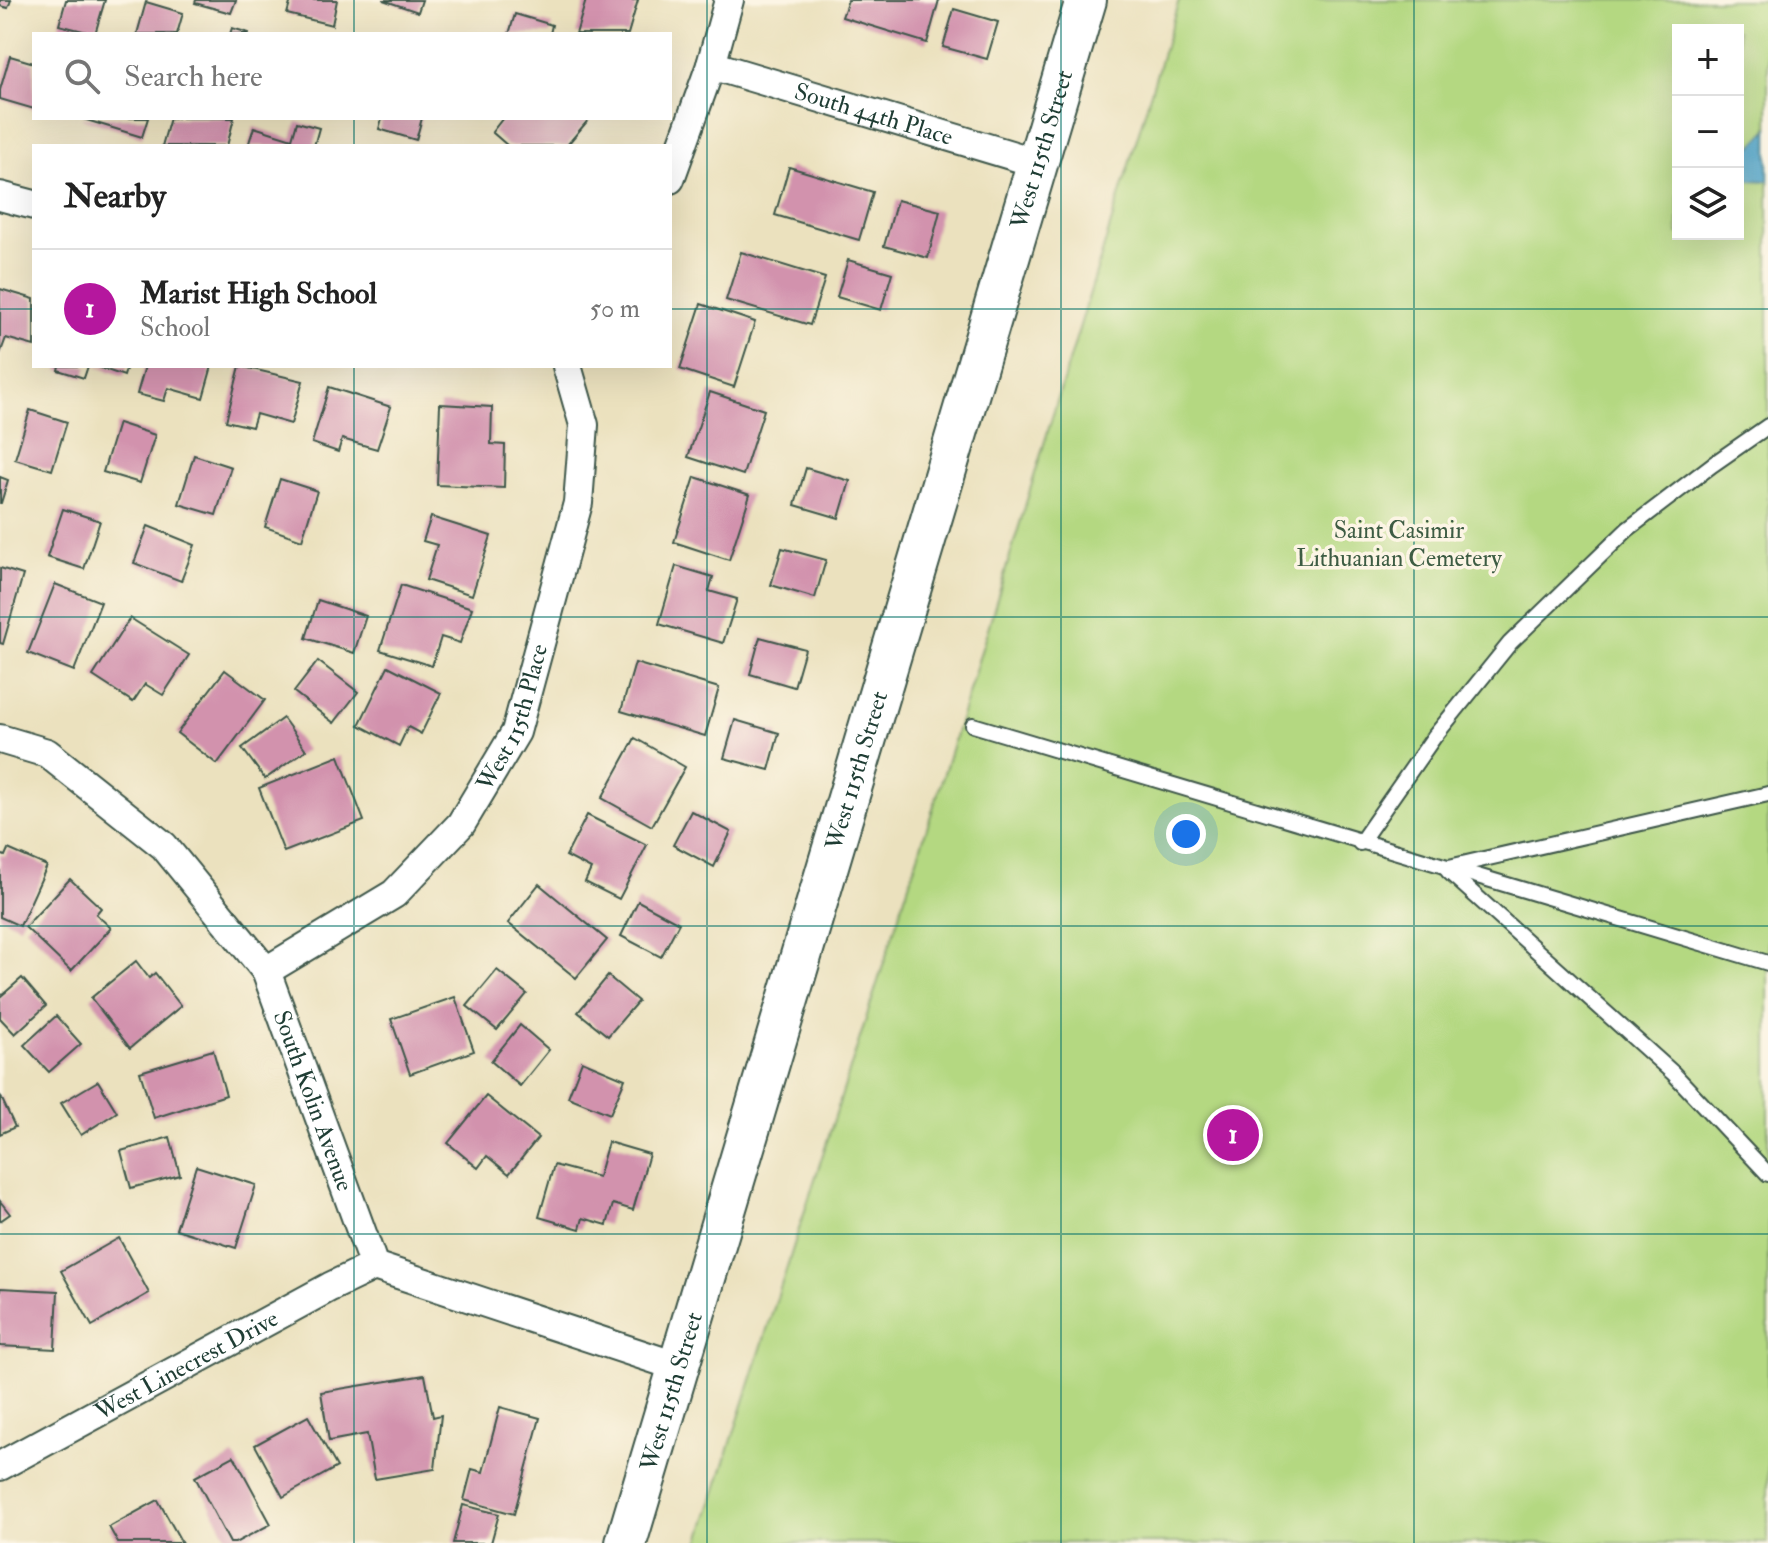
<!DOCTYPE html>
<html lang="en">
<head>
<meta charset="utf-8">
<style>
	:root { --surface:#fff; --page:#f6f6f6; --text:#222; --muted:#767676; --line:#e0e0e0; --accent:#b5179e }
	body { margin:0; font-family:"IM FELL Double Pica",serif; background:var(--page); color:var(--text) }
	.controls { position:absolute; right:24px; top:24px; display:grid; overflow:hidden; border-radius:0px; box-shadow:0 8px 32px #0002 }
	.controls button { width:72px; height:72px; display:grid; place-items:center; padding:0; border:0; border-bottom:2px solid var(--line); background:var(--surface); color:var(--text); font:40px sans-serif }
	.you { position:absolute; left:1186px; top:834px; width:28px; height:28px; margin:-20px; border:6px solid #fff; border-radius:50%; background:#1a73e8; box-shadow:0 0 0 12px #1a73e833 }
	.badge { display:grid; place-items:center; width:52px; height:52px; border-radius:50%; background:var(--accent); color:#fff; font-size:26px; font-weight:700 }
	.pin { position:absolute; translate:-50% -50%; border:4px solid #fff; box-shadow:0 2px 8px #0006 }
	.list { margin:0; padding:0; list-style:none }
	h2 { display:flex; justify-content:space-between; align-items:center; height:104px; margin:0; padding:0 32px; font-size:34px }
	h2 small { font-size:26px; font-weight:400; color:var(--muted) }
	.list li { display:grid; grid-template-columns:52px 1fr auto; gap:24px; align-items:center; box-sizing:border-box; height:120px; padding:0 32px; border-top:2px solid var(--line) }
	.list b { display:block; font-size:30px; white-space:nowrap }
	.list p { margin:0; font-size:26px; white-space:nowrap; color:var(--muted) }
	.list em { font-size:26px; font-style:normal; color:var(--muted) }
	.icon { flex:none; width:44px; height:44px; fill:none; stroke:currentColor; stroke-width:2; stroke-linecap:round; stroke-linejoin:round }
	.map { position:relative; flex:none; width:1768px; height:1543px; overflow:hidden }
	.search { position:absolute; background:var(--surface); box-shadow:0 8px 32px #0002; left:32px; top:32px; width:640px; height:88px; display:flex; align-items:center; gap:20px; box-sizing:border-box; padding:0 28px; border-radius:0px; color:var(--muted); font-size:30px }
	.panel { position:absolute; background:var(--surface); box-shadow:0 8px 32px #0002; left:32px; top:144px; width:640px; height:224px; border-radius:0px }
	.map>svg:first-child { display:block }
</style>
</head>
<body>
<div class="map">
<svg width="1768" height="1543" viewBox="0 0 1768 1543">
	<rect width="100%" height="100%" fill="#fcf5e5"/>
	<filter id="ink" filterUnits="userSpaceOnUse"><feTurbulence type="fractalNoise" baseFrequency=".0125" numOctaves="2"/><feDisplacementMap in="SourceGraphic" scale="16" xChannelSelector="R" yChannelSelector="G"/><feConvolveMatrix kernelMatrix="1 2 1 2 8 2 1 2 1" color-interpolation-filters="sRGB"/></filter>
	<filter id="wash" filterUnits="userSpaceOnUse"><feTurbulence type="fractalNoise" baseFrequency=".006" numOctaves="4" result="noise"/><feDisplacementMap in="SourceGraphic" scale="32" xChannelSelector="R" yChannelSelector="G"/><feGaussianBlur stdDeviation="1.8" result="paint"/><feColorMatrix in="noise" values="0 0 0 0 0 0 0 0 0 0 0 0 0 0 0 0 0 1.4 0 .05"/><feComposite in="paint" operator="in"/></filter>
	<g filter="url(#wash)">
		<rect width="100%" height="100%" fill="#ebe1be"/>
		<path fill="#b4d881" stroke="#6a8a5a" stroke-width="2" fill-rule="evenodd" d="M1179,0H1768V1543H699L937,796ZM1678,30H1738V234H1678Z"/>
		<polygon fill="#4ea4cb" stroke="#367080" stroke-width="2" points="1768,129 1768,181 1749,180 1743,176 1740,163 1749,149"/>
		<g id="blocks">
			<g fill="#d292ad">
				<polygon points="0,0 11,0 8,8 0,6"/>
				<polygon points="66,0 105,0 95,34 59,25"/>
				<polygon points="196,0 236,0 231,13 195,3"/>
				<polygon points="291,0 337,0 332,25 287,14"/>
				<polygon points="383,0 422,0 418,12"/>
				<polygon points="586,0 638,0 628,34 576,34"/>
				<polygon points="848,0 939,0 927,43 842,17"/>
				<polygon points="146,2 183,13 177,34 137,34"/>
				<polygon points="954,9 998,22 987,59 943,47"/>
				<polygon points="515,14 552,25 550,34 509,34"/>
				<polygon points="232,28 249,33 249,34 230,34"/>
				<polygon points="10,56 34,63 34,109 0,99 0,90"/>
				<polygon points="80,118 148,118 142,137"/>
				<polygon points="170,118 234,118 227,146 162,146"/>
				<polygon points="382,118 422,118 416,140 379,129"/>
				<polygon points="503,118 590,118 568,144 570,146 508,146 492,132"/>
				<polygon points="297,122 319,128 314,146 248,146 254,127 292,139"/>
				<polygon points="789,167 873,192 859,240 775,215"/>
				<polygon points="897,200 940,211 928,258 884,246"/>
				<polygon points="741,252 825,278 810,325 726,300"/>
				<polygon points="848,260 892,273 881,310 837,297"/>
				<polygon points="0,289 34,299 34,346 6,338 0,354"/>
				<polygon points="701,304 755,322 734,387 680,369"/>
				<polygon points="59,366 88,366 84,378 58,370"/>
				<polygon points="95,366 127,366 124,376"/>
				<polygon points="145,366 212,366 203,398 168,388 164,401 137,394"/>
				<polygon points="240,366 303,381 291,424 256,414 252,427 226,421"/>
				<polygon points="329,387 391,407 377,449 342,439 338,452 312,443"/>
				<polygon points="710,392 764,410 743,475 688,457"/>
				<polygon points="440,404 492,407 491,444 505,445 504,488 437,485"/>
				<polygon points="30,410 67,422 52,470 15,459"/>
				<polygon points="118,423 155,435 140,483 103,472"/>
				<polygon points="194,455 231,467 216,515 179,504"/>
				<polygon points="806,468 850,481 839,518 795,505"/>
				<polygon points="0,477 8,480 1,503 0,503"/>
				<polygon points="695,477 750,495 729,560 674,542"/>
				<polygon points="280,479 317,491 302,540 265,527"/>
				<polygon points="63,509 100,521 84,569 47,557"/>
				<polygon points="431,517 491,536 472,595 426,580 437,545 423,541"/>
				<polygon points="148,526 195,545 181,581 134,563"/>
				<polygon points="782,548 826,560 815,598 771,585"/>
				<polygon points="676,566 713,577 709,591 737,599 723,643 659,624"/>
				<polygon points="0,568 23,575 3,644 0,643"/>
				<polygon points="55,584 101,602 74,671 28,653"/>
				<polygon points="401,585 472,608 460,643 441,637 432,666 380,650"/>
				<polygon points="318,600 366,616 354,653 306,638"/>
				<polygon points="130,618 189,655 163,695 145,684 133,702 93,676"/>
				<polygon points="760,637 805,649 794,687 750,674"/>
				<polygon points="318,661 358,692 334,723 294,692"/>
				<polygon points="635,663 719,688 705,736 621,711"/>
				<polygon points="388,666 441,693 421,734 408,727 399,746 359,725"/>
				<polygon points="225,670 265,700 217,764 177,733"/>
				<polygon points="283,718 306,750 265,779 242,748"/>
				<polygon points="735,720 779,733 769,770 724,758"/>
				<polygon points="635,738 685,767 652,826 602,798"/>
				<polygon points="339,756 364,821 284,852 259,788"/>
				<polygon points="691,811 731,832 714,867 673,845"/>
				<polygon points="587,815 647,845 619,899 585,882 591,869 566,856"/>
				<polygon points="8,849 47,866 20,926 0,917 0,854 5,856"/>
				<polygon points="70,879 101,908 96,914 111,928 71,971 25,927"/>
				<polygon points="539,884 607,940 576,978 508,923"/>
				<polygon points="638,901 679,923 661,957 621,936"/>
				<polygon points="136,961 149,978 155,973 181,1006 130,1048 91,998"/>
				<polygon points="497,970 527,994 497,1030 467,1006"/>
				<polygon points="608,976 638,1001 608,1036 578,1012"/>
				<polygon points="22,978 46,1006 15,1034 0,1018 0,997"/>
				<polygon points="455,997 474,1051 410,1074 391,1019"/>
				<polygon points="56,1016 81,1044 49,1072 24,1045"/>
				<polygon points="520,1025 549,1050 520,1086 491,1061"/>
				<polygon points="213,1050 226,1095 154,1118 140,1072"/>
				<polygon points="582,1061 625,1079 610,1114 568,1097"/>
				<polygon points="98,1081 117,1112 81,1135 61,1103"/>
				<polygon points="0,1095 15,1127 0,1134"/>
				<polygon points="486,1096 538,1138 509,1174 487,1156 478,1168 448,1143"/>
				<polygon points="170,1137 180,1175 131,1188 121,1151"/>
				<polygon points="608,1142 649,1154 633,1210 613,1204 607,1225 583,1218 580,1229 539,1217 554,1165 598,1177"/>
				<polygon points="196,1166 256,1185 236,1248 176,1229"/>
				<polygon points="0,1201 10,1214 0,1221"/>
				<polygon points="119,1238 149,1293 92,1326 61,1271"/>
				<polygon points="0,1288 58,1291 55,1349 0,1346"/>
				<polygon points="425,1375 433,1417 441,1415 435,1469 375,1479 367,1434 329,1441 321,1392"/>
				<polygon points="500,1407 540,1418 514,1514 464,1500 472,1469 483,1472"/>
				<polygon points="308,1416 337,1467 283,1497 255,1445"/>
				<polygon points="234,1456 271,1524 235,1543 230,1543 195,1477"/>
				<polygon points="158,1500 182,1543 118,1543 109,1527"/>
				<polygon points="463,1505 499,1514 491,1543 453,1543"/>
			</g>
		</g>
	</g>
	<g filter="url(#ink)">
		<use href="#blocks" fill-opacity="0" stroke="#3e5649" stroke-width="2"/>
		<g fill="none" stroke-linecap="round" stroke-linejoin="round">
			<g stroke="#3e5649" stroke-width="18">
				<g id="lane">
					<polyline points="973,725 1768,963"/>
					<polyline points="1360,843 1434,737 1510,643 1628,529 1712,465 1768,426"/>
					<polyline points="1449,867 1768,794"/>
					<polyline points="1448,871 1673,1073 1768,1174"/>
				</g>
			</g>
			<g stroke="#3e5649" stroke-width="32">
				<g id="street">
					<path id="s1" d="M711,65L1037,163"/>
					<polyline points="670,179 711,65 729,0"/>
					<polyline points="0,196 34,205"/>
					<path id="s2" d="M0,739L47,753L164,846L266,971L374,1266L679,1367"/>
					<path id="s3" d="M266,971L394,894L461,824L516,732L578,503L584,425L567,366"/>
					<path id="s4" d="M0,1466L330,1287L374,1266"/>
				</g>
			</g>
			<g stroke="#3e5649" stroke-width="44">
				<g id="secondary">
					<path id="s5" d="M626,1543L1086,0"/>
				</g>
			</g>
			<use href="#lane" stroke="#fff" stroke-width="14"/>
			<use href="#street" stroke="#fff" stroke-width="28"/>
			<use href="#secondary" stroke="#fff" stroke-width="40"/>
		</g>
	</g>
	<path fill="none" stroke="#0f766e" stroke-width="2" stroke-opacity="0.55" d="M354,0V34M707,0V1543M1061,0V1543M1414,0V1543M354,118V146M0,309H34M670,309H1768M354,366V1543M0,617H1768M0,926H1768M0,1234H1768"/>
	<g text-anchor="middle" dominant-baseline="central" stroke-width="7" stroke-linejoin="round" paint-order="stroke">
		<g font-size="24" fill="#1f3d34" stroke="#fcf5e5">
			<text stroke="none"><textPath href="#s1" startOffset="170">South 44th Place</textPath></text>
			<text stroke="none"><textPath href="#s5" startOffset="1454">West 115th Street</textPath></text>
			<text stroke="none"><textPath href="#s3" startOffset="366">West 115th Place</textPath></text>
			<text stroke="none"><textPath href="#s5" startOffset="806">West 115th Street</textPath></text>
			<text stroke="none"><textPath href="#s2" startOffset="498">South Kolin Avenue</textPath></text>
			<text stroke="none"><textPath href="#s4" startOffset="212">West Linecrest Drive</textPath></text>
			<text stroke="none"><textPath href="#s5" startOffset="158">West 115th Street</textPath></text>
		</g>
		<g font-size="24" fill="#3d5c43" stroke="#fcf5e5">
			<text x="1399" y="530">Saint Casimir<tspan x="1399" dy="28">Lithuanian Cemetery</tspan></text>
		</g>
	</g>
</svg>
<div class="controls">
<button>+</button>
<button>−</button>
<button><svg class="icon" aria-label="layers" viewBox="0 0 24 24"><path d="M12 4l9 5-9 5-9-5zM3 14l9 5 9-5"/></svg></button>
</div>
<div class="you"></div>
<div class="pin badge" style="left:1233px;top:1135px">1</div>
<div class="search"><svg class="icon" aria-label="search" viewBox="0 0 24 24"><circle cx="10" cy="10" r="6"/><path d="M15 15l6 6"/></svg>Search here</div>
<section class="panel">
<h2>Nearby<small></small></h2>
<ul class="list">
<li><span class="badge">1</span><div><b>Marist High School</b><p>School</p></div><em>50 m</em></li>
</ul>
</section>
</div>
</body>
</html>
